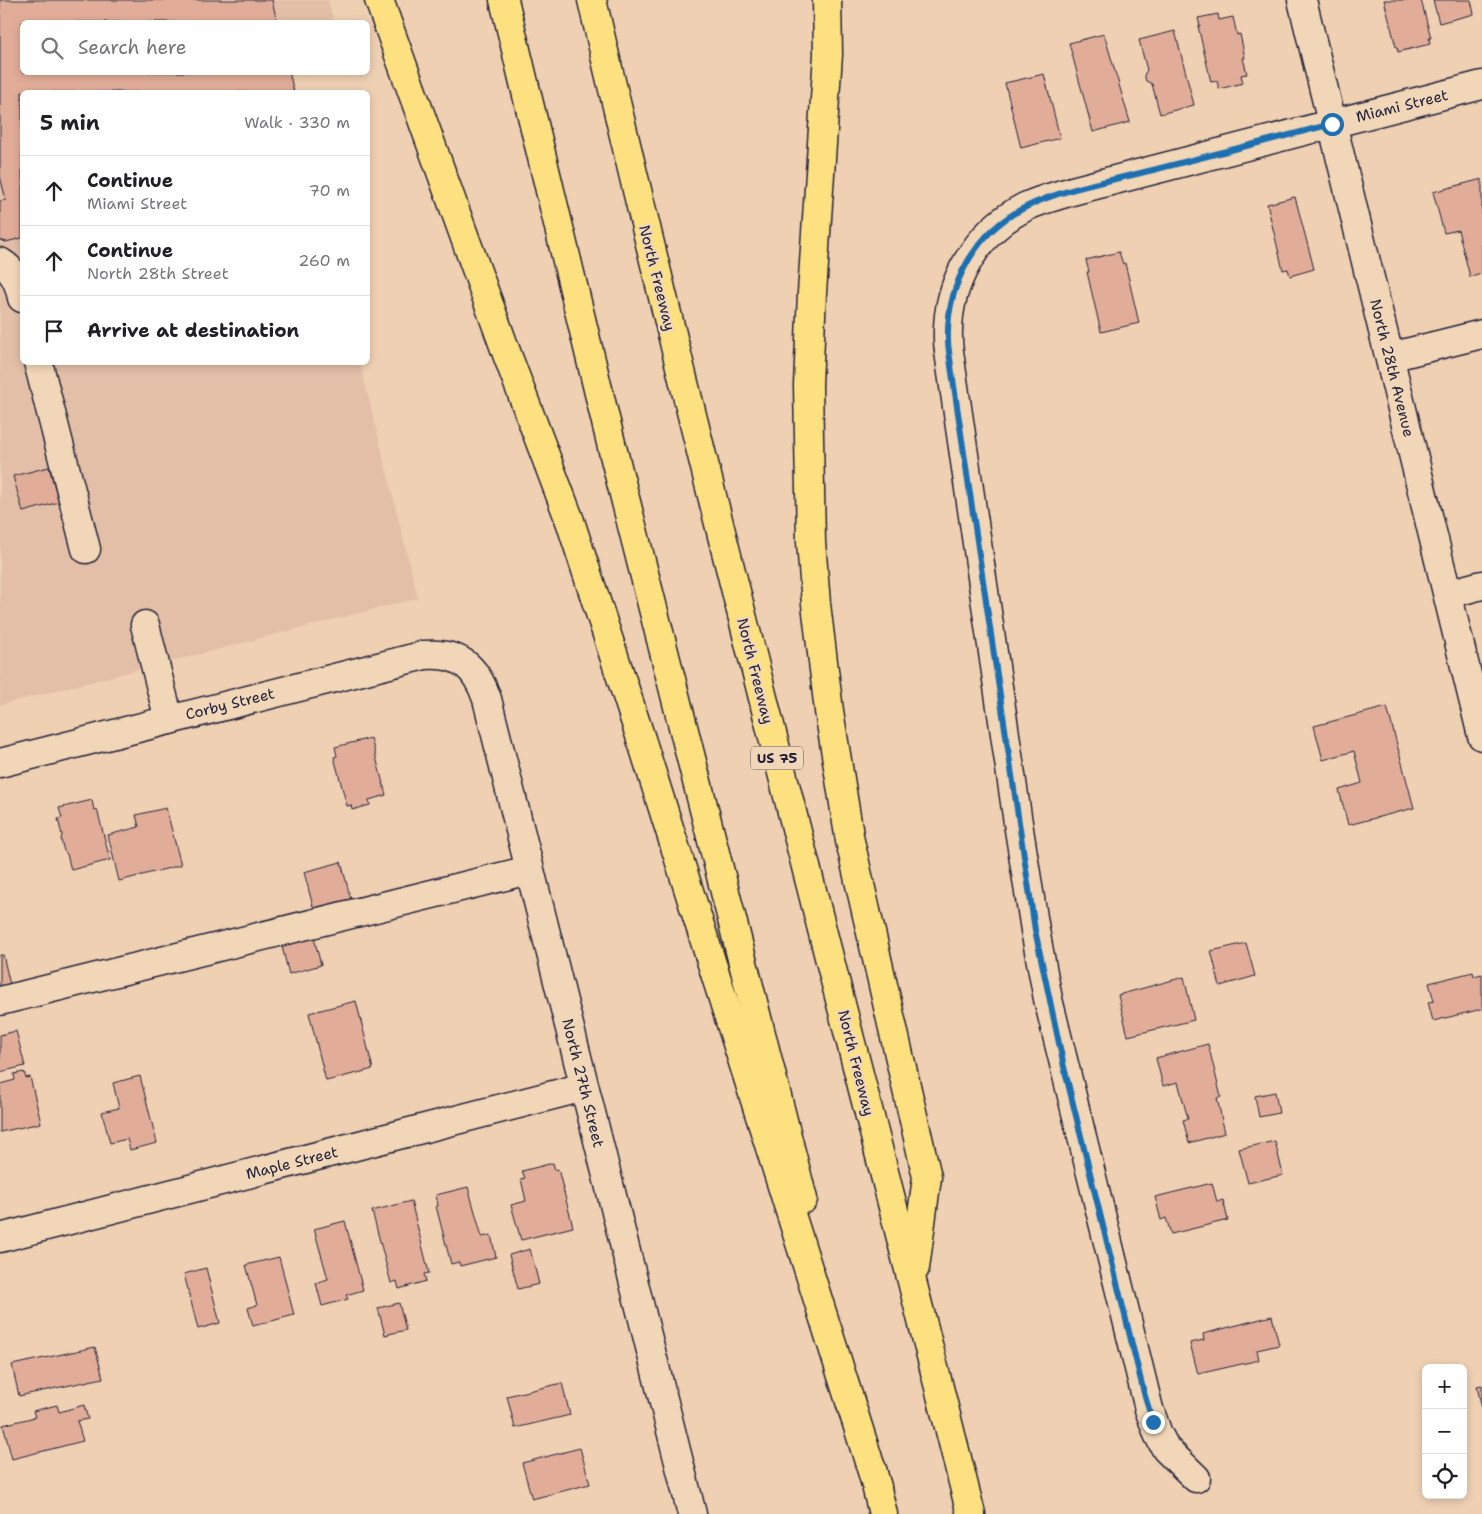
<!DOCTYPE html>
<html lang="en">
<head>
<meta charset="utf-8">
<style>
	:root { --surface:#fff; --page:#f2f2f2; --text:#202124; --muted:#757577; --line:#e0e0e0 }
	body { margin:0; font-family:"Shantell Sans",sans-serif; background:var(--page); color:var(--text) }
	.controls { position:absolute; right:15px; bottom:15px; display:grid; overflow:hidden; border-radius:8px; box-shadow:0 2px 8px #0003 }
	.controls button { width:45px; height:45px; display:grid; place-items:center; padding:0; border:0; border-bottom:1px solid var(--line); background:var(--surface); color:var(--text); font:25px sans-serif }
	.stop { position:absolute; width:15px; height:15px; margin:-11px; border:4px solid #1f6fb2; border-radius:50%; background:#fff }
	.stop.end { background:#1f6fb2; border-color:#fff; box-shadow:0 1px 5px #0008 }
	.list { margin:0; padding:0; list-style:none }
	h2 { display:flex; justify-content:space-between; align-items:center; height:65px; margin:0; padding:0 20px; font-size:21px }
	h2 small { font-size:16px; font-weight:400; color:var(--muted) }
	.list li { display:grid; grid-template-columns:32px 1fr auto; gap:15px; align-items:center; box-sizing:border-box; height:70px; padding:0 20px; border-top:1px solid var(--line) }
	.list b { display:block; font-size:19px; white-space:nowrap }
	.list p { margin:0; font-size:16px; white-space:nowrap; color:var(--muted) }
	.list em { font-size:16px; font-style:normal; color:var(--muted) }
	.icon { flex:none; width:28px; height:28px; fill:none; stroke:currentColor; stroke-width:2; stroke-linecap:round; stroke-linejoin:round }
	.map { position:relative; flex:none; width:1482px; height:1514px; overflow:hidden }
	.search { position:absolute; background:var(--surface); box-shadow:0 2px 8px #0003; left:20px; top:20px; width:350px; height:55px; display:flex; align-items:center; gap:12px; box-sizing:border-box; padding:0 18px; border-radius:8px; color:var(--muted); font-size:19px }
	.panel { position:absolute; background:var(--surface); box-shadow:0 2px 8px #0003; left:20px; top:90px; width:350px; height:275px; border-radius:8px }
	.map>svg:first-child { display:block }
</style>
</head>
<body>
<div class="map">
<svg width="1482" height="1514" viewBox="0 0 1482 1514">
	<rect width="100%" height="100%" fill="#efd0b3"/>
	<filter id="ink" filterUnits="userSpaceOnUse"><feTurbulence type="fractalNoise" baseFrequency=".02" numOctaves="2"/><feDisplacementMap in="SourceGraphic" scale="10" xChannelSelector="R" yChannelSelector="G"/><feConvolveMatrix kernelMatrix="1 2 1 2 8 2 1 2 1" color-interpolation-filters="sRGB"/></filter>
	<g filter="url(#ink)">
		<polygon fill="#e3bfa7" points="0,0 328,0 334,22 22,22 22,72 289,73 294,92 22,92 22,362 360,363 418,598 0,705"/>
		<g fill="#e1ad99" stroke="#22223b">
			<polygon points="0,0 272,0 277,22 22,22 22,72 289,72 294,92 22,92 22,238 6,242 0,240 0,201 6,200 0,176"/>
			<polygon points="1384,0 1421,0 1431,38 1429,38 1430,44 1398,52 1397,47 1396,47"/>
			<polygon points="1433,0 1471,0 1474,14 1439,23"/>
			<polygon points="1218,14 1219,20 1233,17 1237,35 1240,34 1245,58 1243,58 1247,74 1241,75 1243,83 1219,89 1217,81 1211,82 1198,26 1200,26 1198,18"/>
			<polygon points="1175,31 1194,105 1160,114 1152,84 1146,81 1144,75 1147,70 1139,40"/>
			<polygon points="1104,34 1130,122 1093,132 1069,43"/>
			<polygon points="1044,74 1060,138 1021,148 1005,83"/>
			<polygon points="1482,179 1482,274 1470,277 1458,230 1444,233 1433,192"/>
			<polygon points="1295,197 1314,269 1290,276 1288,269 1283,270 1267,204"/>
			<polygon points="1119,252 1123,264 1125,263 1139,323 1101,332 1087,272 1089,272 1086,260"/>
			<polygon points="49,467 59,502 23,512 13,476"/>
			<polygon points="1387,707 1414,808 1348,825 1339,790 1362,783 1354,751 1323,760 1314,726"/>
			<polygon points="371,738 386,795 369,800 370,805 352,810 351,805 347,806 334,757 337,756 335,747"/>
			<polygon points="92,800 94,810 97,809 110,860 71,870 67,854 64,851 61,840 62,835 58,819 62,818 59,808"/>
			<polygon points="166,808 181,865 119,881 108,835 139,827 136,815"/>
			<polygon points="341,862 351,900 314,910 304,872"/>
			<polygon points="313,934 321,965 289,974 281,943"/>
			<polygon points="1246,943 1255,976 1220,986 1211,951"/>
			<polygon points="0,955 3,955 11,989 0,992"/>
			<polygon points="1473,972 1474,976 1482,974 1482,1009 1433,1021 1428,1002 1434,1001 1429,983"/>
			<polygon points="1184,977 1194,1020 1128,1036 1118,995"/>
			<polygon points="356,1001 373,1069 326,1081 309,1013"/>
			<polygon points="16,1031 25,1066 0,1072 0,1035"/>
			<polygon points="1208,1044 1221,1097 1217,1098 1225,1133 1189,1143 1183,1120 1188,1119 1178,1082 1163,1086 1156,1058"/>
			<polygon points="24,1072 26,1078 30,1077 41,1123 0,1132 0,1084 15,1080 14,1074"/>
			<polygon points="140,1076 157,1143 130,1150 127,1139 110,1143 102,1112 119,1108 113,1083"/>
			<polygon points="1275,1092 1279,1113 1259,1117 1255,1096"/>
			<polygon points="1275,1141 1283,1175 1248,1183 1239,1149"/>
			<polygon points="553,1163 555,1170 558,1169 573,1227 521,1240 511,1205 526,1201 521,1179 525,1178 522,1171"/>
			<polygon points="1212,1183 1217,1202 1223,1200 1228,1220 1171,1234 1166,1218 1161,1220 1155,1197"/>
			<polygon points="468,1187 482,1237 491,1235 496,1257 460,1266 459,1262 451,1264 436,1206 438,1206 436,1195"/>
			<polygon points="411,1201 429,1273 424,1274 426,1281 399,1289 397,1281 391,1283 372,1211"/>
			<polygon points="345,1221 363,1290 346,1295 348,1299 322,1306 316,1283 328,1279 314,1229"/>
			<polygon points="530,1249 539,1284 518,1289 509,1255"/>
			<polygon points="279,1257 294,1315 253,1326 248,1308 257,1305 246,1265"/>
			<polygon points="206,1268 220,1323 198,1329 184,1274"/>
			<polygon points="399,1303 406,1330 385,1335 378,1308"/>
			<polygon points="1272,1316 1279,1345 1257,1350 1259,1360 1198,1374 1190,1343 1204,1340 1203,1334"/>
			<polygon points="95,1347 103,1378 19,1396 12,1365"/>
			<polygon points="562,1383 570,1415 515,1428 507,1396"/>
			<polygon points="1482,1385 1482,1409 1477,1386"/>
			<polygon points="57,1405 59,1412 84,1405 88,1419 77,1421 83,1441 12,1459 3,1425 35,1417 33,1411"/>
			<polygon points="580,1448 590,1484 532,1499 522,1463"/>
		</g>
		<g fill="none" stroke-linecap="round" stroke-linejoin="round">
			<g stroke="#22223b" stroke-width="31">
				<g id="minor">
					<polyline points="1302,0 1482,736"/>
					<path d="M0,262C14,270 19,283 22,298"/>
					<polyline points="1390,357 1482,334"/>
					<polyline points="38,362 86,549"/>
					<polyline points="1448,594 1482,585"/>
					<polyline points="145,625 169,720"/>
					<path d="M0,763L425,655C460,652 476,667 487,699L692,1514"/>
					<polyline points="0,1001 529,870"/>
					<polyline points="0,1238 584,1087"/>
					<path d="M1196,1478L1166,1449L1158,1434L1149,1409L1048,999L1035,930L1018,823L951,366C950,357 948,348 948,339C946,284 976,232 1025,207C1040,200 1056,196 1072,191L1482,85"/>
				</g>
			</g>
			<g stroke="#22223b" stroke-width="31">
				<g id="highway">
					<polyline points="379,0 508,357 570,521 642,742 877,1487"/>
					<polyline points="504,0 611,443 803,1199"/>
					<path d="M592,0C710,507 844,1009 971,1514"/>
					<polyline points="827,0 828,54 812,293 808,385 811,542 816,604 829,711 850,841 927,1177 915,1268"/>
					<polyline points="872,1469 883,1514"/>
				</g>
			</g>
			<use href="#minor" stroke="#f1d7b8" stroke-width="28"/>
			<use href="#highway" stroke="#fde080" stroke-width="28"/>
		</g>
	</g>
	<g fill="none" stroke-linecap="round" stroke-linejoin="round" filter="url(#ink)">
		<path stroke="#1f6fb2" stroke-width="6" d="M1153,1422L1144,1393L1064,1067L1035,930L951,366C950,357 948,348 948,340C946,285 976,231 1026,207C1061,189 1114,180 1153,170C1212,155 1272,140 1332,124"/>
	</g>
	<g text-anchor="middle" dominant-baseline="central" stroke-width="4.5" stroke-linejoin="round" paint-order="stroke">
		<rect fill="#f1d7b8" stroke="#605860" stroke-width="1" x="751" y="746.5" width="52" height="23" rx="4"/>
		<g font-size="14" font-weight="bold" fill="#22223b">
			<text x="777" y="758">US 75</text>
		</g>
		<g font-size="15" fill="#22223b" stroke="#f1d7b8">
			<text transform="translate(1402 106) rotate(-14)">Miami Street</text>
			<text transform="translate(657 278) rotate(76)">North Freeway</text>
			<text transform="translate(1392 368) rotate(76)">North 28th Avenue</text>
			<text transform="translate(755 671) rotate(76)">North Freeway</text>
			<text transform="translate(230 704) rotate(-14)">Corby Street</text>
			<text transform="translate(856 1063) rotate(76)">North Freeway</text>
			<text transform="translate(583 1083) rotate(76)">North 27th Street</text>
			<text transform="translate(292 1163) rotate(-14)">Maple Street</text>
		</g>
	</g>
</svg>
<div class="controls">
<button>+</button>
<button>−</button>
<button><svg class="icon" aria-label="locate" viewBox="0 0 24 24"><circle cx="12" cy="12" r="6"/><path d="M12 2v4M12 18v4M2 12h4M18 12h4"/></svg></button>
</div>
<div class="stop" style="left:1332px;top:124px"></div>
<div class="stop end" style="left:1153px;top:1422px"></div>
<div class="search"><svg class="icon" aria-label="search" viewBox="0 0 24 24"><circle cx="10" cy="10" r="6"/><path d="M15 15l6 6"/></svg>Search here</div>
<section class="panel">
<h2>5 min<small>Walk · 330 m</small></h2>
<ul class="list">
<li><svg class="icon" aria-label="ahead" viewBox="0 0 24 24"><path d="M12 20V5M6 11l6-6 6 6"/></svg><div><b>Continue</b><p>Miami Street</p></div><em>70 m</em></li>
<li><svg class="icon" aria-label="ahead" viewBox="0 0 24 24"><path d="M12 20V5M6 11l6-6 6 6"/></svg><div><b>Continue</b><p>North 28th Street</p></div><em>260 m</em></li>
<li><svg class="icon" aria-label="arrive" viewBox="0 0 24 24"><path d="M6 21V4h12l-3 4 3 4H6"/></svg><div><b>Arrive at destination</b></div></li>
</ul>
</section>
</div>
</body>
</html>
